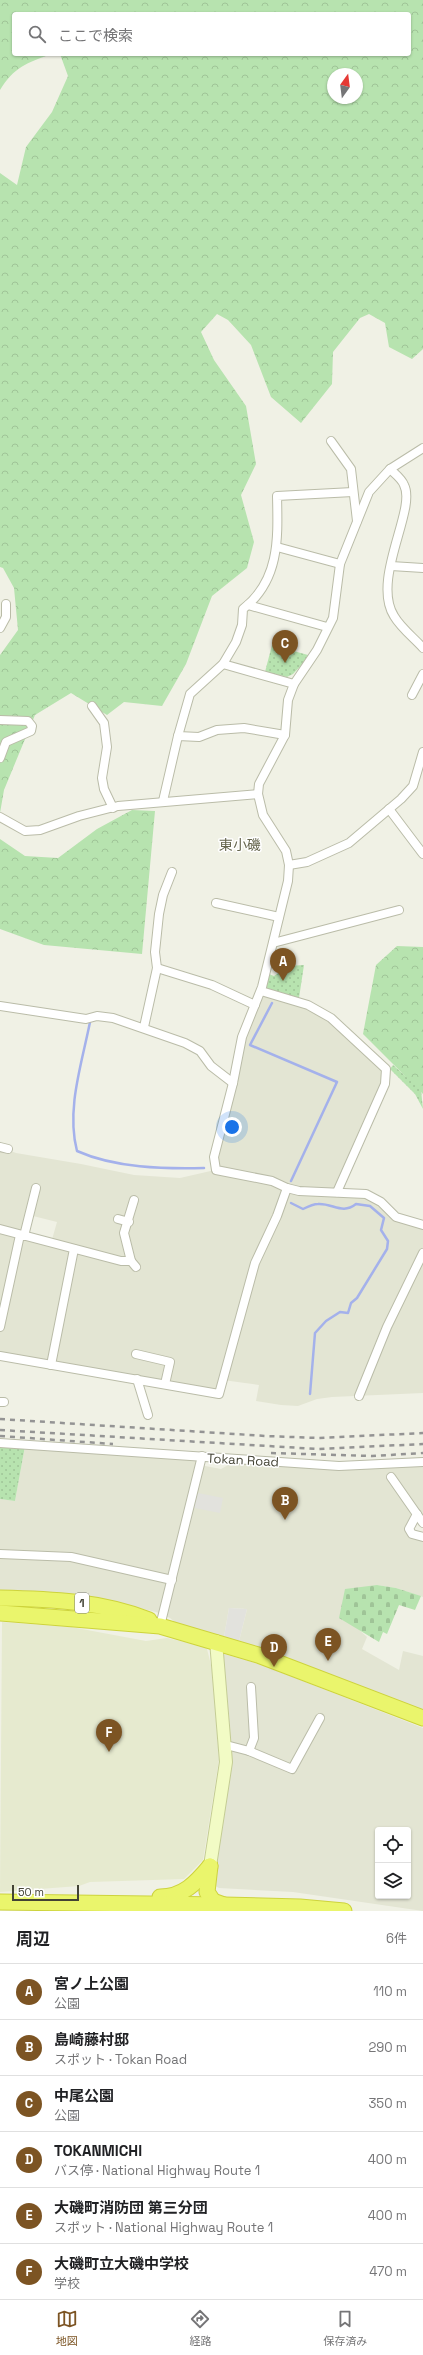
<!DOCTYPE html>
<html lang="ja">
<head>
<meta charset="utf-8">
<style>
	:root { --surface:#fff; --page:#f2f2f2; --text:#202124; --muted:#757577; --line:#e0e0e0; --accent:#7c5423 }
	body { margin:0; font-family:"Space Grotesk","Noto Sans JP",sans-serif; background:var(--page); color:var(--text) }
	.controls { position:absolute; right:12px; bottom:12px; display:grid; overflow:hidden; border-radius:4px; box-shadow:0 1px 3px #0004 }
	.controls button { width:36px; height:36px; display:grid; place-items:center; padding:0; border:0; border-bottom:1px solid var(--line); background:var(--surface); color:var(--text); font:20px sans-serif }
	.compass { position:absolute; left:327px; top:68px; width:36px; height:36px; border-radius:50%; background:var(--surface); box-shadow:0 1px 3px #0004; rotate:14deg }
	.scale { position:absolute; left:12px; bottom:10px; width:67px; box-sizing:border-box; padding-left:4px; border:2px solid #434335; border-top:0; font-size:11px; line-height:14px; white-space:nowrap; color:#434335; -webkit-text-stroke:3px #fff; paint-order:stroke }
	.you { position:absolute; left:232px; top:1127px; width:14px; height:14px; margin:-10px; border:3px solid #fff; border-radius:50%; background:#1a73e8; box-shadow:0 0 0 6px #1a73e833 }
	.badge { display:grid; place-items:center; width:26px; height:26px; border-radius:50%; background:var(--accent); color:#fff; font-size:13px; font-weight:700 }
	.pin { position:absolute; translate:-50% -33px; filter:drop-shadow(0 1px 2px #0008) }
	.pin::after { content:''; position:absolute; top:21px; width:14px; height:12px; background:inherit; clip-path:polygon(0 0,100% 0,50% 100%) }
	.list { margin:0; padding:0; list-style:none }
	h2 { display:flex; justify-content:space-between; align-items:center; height:52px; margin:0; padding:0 16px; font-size:17px }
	h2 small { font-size:13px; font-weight:400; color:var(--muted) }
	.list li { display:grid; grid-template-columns:26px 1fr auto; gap:12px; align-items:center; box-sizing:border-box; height:56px; padding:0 16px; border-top:1px solid var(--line) }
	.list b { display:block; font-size:15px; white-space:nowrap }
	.list p { margin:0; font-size:13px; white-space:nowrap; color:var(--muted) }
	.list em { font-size:13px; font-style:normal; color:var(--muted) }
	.icon { flex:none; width:22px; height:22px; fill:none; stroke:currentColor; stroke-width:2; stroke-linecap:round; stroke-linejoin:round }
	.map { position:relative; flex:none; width:423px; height:1911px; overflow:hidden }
	.search { position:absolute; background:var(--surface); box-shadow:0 1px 3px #0004; left:12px; right:12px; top:12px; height:44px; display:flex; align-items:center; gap:10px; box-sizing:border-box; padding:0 14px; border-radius:4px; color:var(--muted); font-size:15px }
	.sheet { height:388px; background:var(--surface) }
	nav { display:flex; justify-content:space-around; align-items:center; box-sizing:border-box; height:56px; border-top:1px solid var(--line); background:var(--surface); font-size:11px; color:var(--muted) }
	nav a { display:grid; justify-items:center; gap:2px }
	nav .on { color:var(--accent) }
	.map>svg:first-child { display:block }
</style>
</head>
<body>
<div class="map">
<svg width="423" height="1911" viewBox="0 0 423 1911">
	<defs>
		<pattern id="forest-crowns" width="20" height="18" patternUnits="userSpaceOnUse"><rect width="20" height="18" fill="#b7e3af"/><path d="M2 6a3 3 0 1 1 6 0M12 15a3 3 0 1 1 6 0" fill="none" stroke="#9fc497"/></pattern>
		<pattern id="cemetery-stones" width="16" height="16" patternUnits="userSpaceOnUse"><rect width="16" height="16" fill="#b7e3af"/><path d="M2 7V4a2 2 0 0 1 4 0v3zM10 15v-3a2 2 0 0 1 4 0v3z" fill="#9fc497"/></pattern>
		<pattern id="park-dots" width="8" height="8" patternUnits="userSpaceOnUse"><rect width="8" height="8" fill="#b7e3af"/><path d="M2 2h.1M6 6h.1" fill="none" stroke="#9fc497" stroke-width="1.8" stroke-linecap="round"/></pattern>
	</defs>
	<rect width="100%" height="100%" fill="#f0f1e5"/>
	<g fill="#e3e5d3" fill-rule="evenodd">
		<path d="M261,991L331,1018L386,1069L385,1084L337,1191L366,1194L396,1217L423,1225V1393L332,1397L317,1399L298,1406L281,1405L256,1401L259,1385L223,1380L219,1394L0,1356V1147L16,1153L81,1164L134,1175L180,1178L215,1170L242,1037ZM29,1215L57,1222L51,1243L24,1236Z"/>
		<polygon points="25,1446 202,1456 200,1465 221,1469 230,1464 227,1461 339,1466 423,1462 423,1523 417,1515 409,1529 423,1537 423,1597 396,1588 377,1585 354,1625 367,1637 362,1649 399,1670 403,1651 423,1656 423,1711 239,1641 247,1609 229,1608 224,1637 176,1623 170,1618 156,1612 94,1598 63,1593 0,1592 0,1499 15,1501"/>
		<path d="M217,1652L262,1665L423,1728V1911L293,1892L219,1888L208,1882L222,1785ZM378,1830H408V1896H378Z"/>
	</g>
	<polygon fill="#e6eacf" points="2,1622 71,1627 146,1641 167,1638 203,1646 207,1649 212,1669 219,1760 203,1860 184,1879 90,1882 79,1886 0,1892"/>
	<g fill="url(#forest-crowns)" fill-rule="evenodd">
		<path d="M0,0H423V349L412,359L389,347L385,323L369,314L360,318L333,352L332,384L301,423L271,397L251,345L228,320L217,314L201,332L214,360L246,406L256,464L241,495L254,542L247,568L212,596L186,664L162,706L124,702L107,715L71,693L35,715L4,790L0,813V655L18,630L14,588L3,568L0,567V173L17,185L26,147L52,112L68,76L60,54H409V14H14V54H51C27,63 14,67 0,90ZM333,74H357V98H333Z"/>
		<polygon points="132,810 155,811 142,954 44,945 0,929 0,839 25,856 58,858 97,829"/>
		<polygon points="397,946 423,947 423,1094 363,1034 376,965"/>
	</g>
	<polygon fill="url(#cemetery-stones)" points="377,1585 396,1588 421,1596 415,1610 399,1605 387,1634 383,1632 379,1642 339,1618 345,1589"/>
	<g fill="url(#park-dots)">
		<polygon points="272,645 308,655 308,658 293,674 287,677 265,672"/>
		<polygon points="304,965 299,998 262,987 266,973 274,976 288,966"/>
		<polygon points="393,1065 421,1090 423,1109 415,1094 390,1069"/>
		<polygon points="0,1443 25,1446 15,1501 0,1499"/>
	</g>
	<g fill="#e2e2dd">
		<polygon points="193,1492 223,1498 220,1513 190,1507"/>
		<polygon points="229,1608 247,1609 239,1641 224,1637"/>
	</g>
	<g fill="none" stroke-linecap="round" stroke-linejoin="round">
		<g stroke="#a4b1eb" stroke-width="2.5">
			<polyline points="272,1003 250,1045 337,1082 291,1181"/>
			<path d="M90,1022C82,1063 66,1109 77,1151C115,1168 164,1169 204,1168"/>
			<path d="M291,1203L303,1209C307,1207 313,1204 318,1204C333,1203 342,1215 356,1204L370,1206L384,1218L381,1230L388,1241L387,1249L357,1298L351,1303L348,1313L340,1312L326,1321L315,1333L310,1394"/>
		</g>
		<g stroke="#babca8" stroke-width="10">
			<g id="street">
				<polyline points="331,441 351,469 357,521"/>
				<polyline points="423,448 390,469 369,492 340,564 333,618 317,650 294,684 288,700 285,735 259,784 258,794 263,815 286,851 289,865 288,881 262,987 242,1037 233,1083 214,1157 216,1170 272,1181 287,1188 299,1191 366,1194 381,1202 396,1217 423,1225"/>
				<path d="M390,469C394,473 402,479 404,485C417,509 371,579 394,616C401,628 414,638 423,648"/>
				<polyline points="277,547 340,564"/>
				<polyline points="391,566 423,568"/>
				<polyline points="248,605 327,627"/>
				<polyline points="0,628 6,617 6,604"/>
				<polyline points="223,664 294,684"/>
				<polyline points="412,695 423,674"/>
				<polyline points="92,706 104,723 107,747 102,778 104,789 113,808"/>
				<polyline points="0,720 28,721 32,726 31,731 6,742 0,758"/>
				<path d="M178,736L190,694L223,664L236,642L242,625L243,609C280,580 278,538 277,496L353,492"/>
				<polyline points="163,801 178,736 199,737 217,730 244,728 285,735"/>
				<polyline points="389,809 423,854"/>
				<polyline points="0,817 25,831 40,830 79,816 118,806 258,794"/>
				<polyline points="289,865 307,862 349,843 401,799 413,786 423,752"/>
				<polyline points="216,903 279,917"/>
				<polyline points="273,943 399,910"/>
				<polyline points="157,968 212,985 255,1005"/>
				<polyline points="261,991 308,1005 331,1018 386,1069 385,1084 337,1192"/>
				<polyline points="0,1006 86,1019 97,1016 113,1018 185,1043 200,1051 211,1066 233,1083"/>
				<polyline points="144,1027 157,968 155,952 159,914 163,895 172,872"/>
				<polyline points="0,1147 8,1149"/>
				<polyline points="118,1219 129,1222"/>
				<polyline points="0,1229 121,1261 131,1261 136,1267"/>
				<polyline points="24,1236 36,1188"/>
				<polyline points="131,1261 124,1233 134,1200"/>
				<polyline points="0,1327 20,1235"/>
				<polyline points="136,1354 170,1362 165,1384"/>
				<polyline points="0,1356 219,1394 255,1263 277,1216 287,1188"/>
				<polyline points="51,1365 74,1249"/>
				<polyline points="137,1379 148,1415"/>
				<polyline points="359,1396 387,1327 423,1253"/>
				<polyline points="0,1402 4,1402"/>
				<polyline points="0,1443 339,1466 423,1462"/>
				<polyline points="391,1477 423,1523"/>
				<polyline points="417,1514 409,1529 412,1534 423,1537"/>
				<polyline points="0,1554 71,1557 172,1580"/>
				<polyline points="160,1626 202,1456"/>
				<polyline points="226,1745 249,1751 292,1769 320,1718"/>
				<polyline points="249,1751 254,1738 251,1687"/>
			</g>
		</g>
		<g stroke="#c4cc94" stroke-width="14">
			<polyline id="secondary" points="210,1866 226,1762 216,1641"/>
		</g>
		<g stroke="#cdd33d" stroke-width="17">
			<g id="highway">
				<path d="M0,1598C50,1599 101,1601 149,1620"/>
				<polyline points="0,1613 160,1626 258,1655 423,1718"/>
				<polyline points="210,1866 207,1892 213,1901 224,1905"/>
				<path d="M160,1897C183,1897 196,1883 210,1866"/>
				<polyline points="0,1902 224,1905 300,1907 344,1911"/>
			</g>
		</g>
		<use href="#street" stroke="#fff" stroke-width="8"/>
		<use href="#secondary" stroke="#f2fbc5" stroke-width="12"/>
		<use href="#highway" stroke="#eaf56c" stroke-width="15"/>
		<g stroke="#949494" stroke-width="2.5" stroke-dasharray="5 5" stroke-linecap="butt">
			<polyline points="0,1419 266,1436 319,1438 423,1433"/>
			<polyline points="0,1430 318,1449 423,1444"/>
			<polyline points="0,1436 113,1444"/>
			<polyline points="271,1453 372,1456 423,1453"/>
		</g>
	</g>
	<g text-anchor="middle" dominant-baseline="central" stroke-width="3" stroke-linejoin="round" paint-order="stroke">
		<rect fill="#fff" stroke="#7b7b72" stroke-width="1" x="75" y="1593" width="14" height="20" rx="3"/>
		<g font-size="12" font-weight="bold" fill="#434335">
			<text x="82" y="1603">1</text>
		</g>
		<g font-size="13" fill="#434335" stroke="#fff">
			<text transform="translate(243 1460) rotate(3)">Tokan Road</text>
		</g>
		<g font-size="14" fill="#65654d" stroke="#fff">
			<text x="240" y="845">東小磯</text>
		</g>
	</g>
</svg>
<div class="controls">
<button><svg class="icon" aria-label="locate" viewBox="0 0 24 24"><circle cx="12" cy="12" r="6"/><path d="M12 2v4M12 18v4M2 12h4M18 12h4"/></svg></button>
<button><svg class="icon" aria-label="layers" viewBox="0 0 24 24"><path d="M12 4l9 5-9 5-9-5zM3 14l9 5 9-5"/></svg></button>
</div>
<svg class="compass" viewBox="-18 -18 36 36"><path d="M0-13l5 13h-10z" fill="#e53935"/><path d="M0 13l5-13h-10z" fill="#757577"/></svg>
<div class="scale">50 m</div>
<div class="you"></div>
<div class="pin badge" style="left:283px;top:981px">A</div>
<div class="pin badge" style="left:285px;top:1520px">B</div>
<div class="pin badge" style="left:285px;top:663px">C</div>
<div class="pin badge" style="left:274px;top:1667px">D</div>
<div class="pin badge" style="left:328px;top:1661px">E</div>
<div class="pin badge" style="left:109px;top:1752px">F</div>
<div class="search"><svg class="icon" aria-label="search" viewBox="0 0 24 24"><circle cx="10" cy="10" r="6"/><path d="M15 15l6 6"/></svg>ここで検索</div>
</div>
<section class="sheet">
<h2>周辺<small>6件</small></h2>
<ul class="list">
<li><span class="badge">A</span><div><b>宮ノ上公園</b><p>公園</p></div><em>110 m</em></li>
<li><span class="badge">B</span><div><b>島崎藤村邸</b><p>スポット · Tokan Road</p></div><em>290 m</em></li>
<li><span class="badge">C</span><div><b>中尾公園</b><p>公園</p></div><em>350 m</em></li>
<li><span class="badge">D</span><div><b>TOKANMICHI</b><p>バス停 · National Highway Route 1</p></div><em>400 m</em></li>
<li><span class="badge">E</span><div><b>大磯町消防団 第三分団</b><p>スポット · National Highway Route 1</p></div><em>400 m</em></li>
<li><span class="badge">F</span><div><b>大磯町立大磯中学校</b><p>学校</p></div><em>470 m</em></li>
</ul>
</section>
<nav>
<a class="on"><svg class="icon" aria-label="map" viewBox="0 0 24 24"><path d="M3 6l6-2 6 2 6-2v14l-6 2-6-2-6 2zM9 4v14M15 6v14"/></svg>地図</a>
<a><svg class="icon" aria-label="directions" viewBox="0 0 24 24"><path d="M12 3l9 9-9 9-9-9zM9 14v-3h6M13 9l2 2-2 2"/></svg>経路</a>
<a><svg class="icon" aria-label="saved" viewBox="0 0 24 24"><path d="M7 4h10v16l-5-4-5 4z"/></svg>保存済み</a>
</nav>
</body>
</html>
